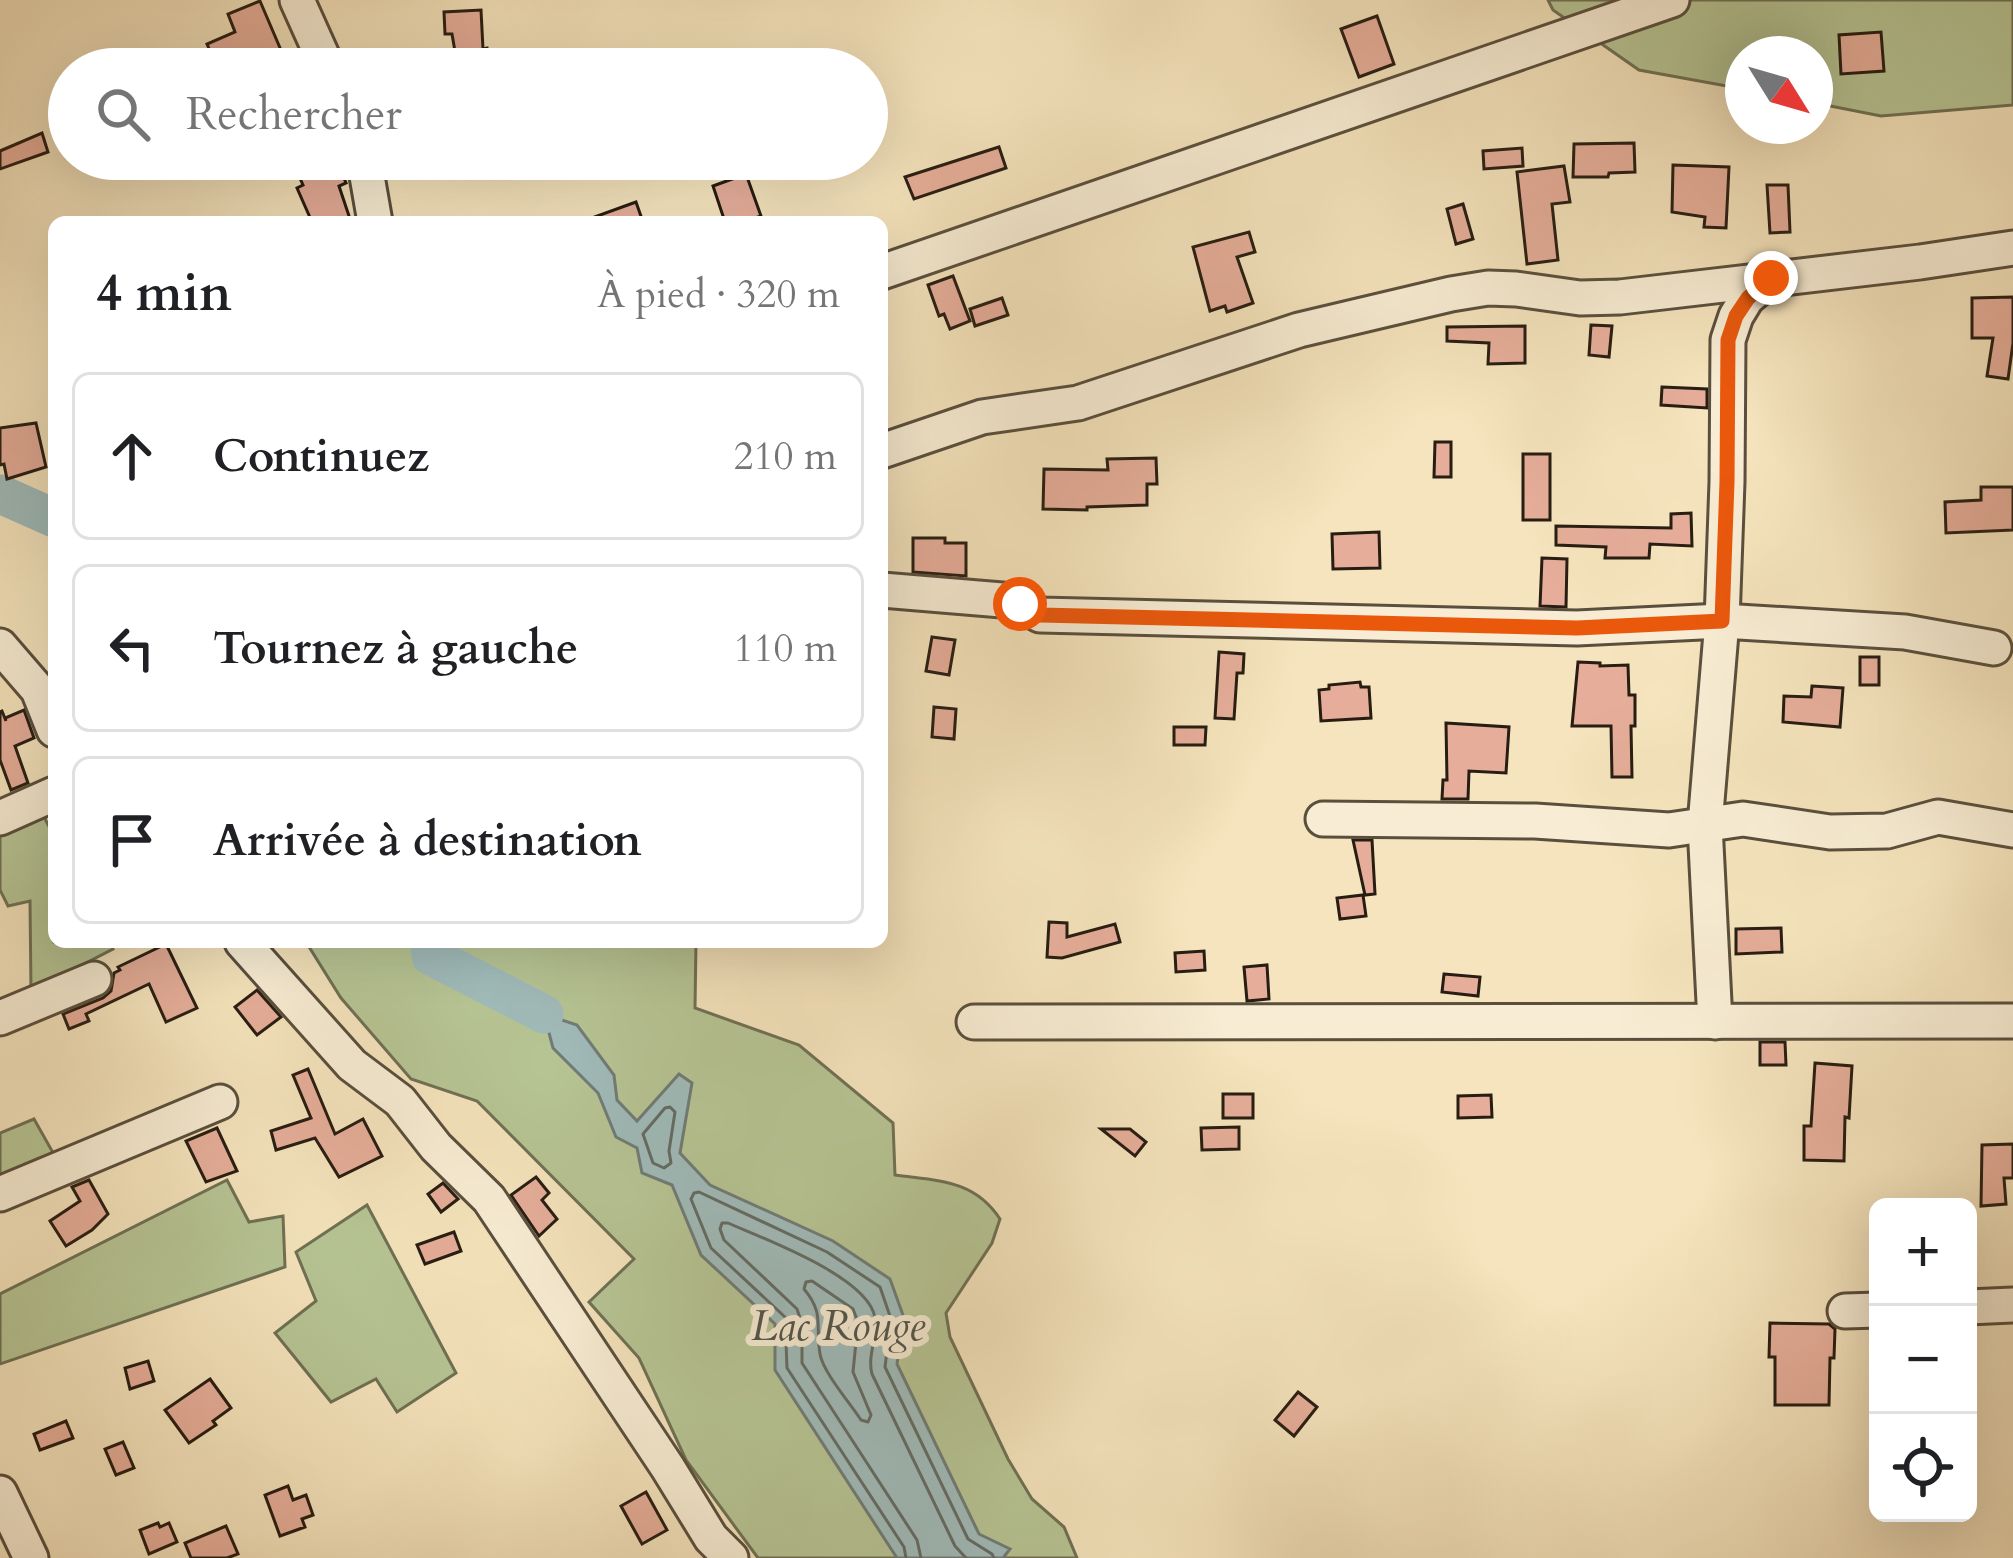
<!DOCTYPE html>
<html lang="fr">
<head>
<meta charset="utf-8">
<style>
	:root { --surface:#fff; --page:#f2f2f2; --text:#202124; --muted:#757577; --line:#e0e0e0 }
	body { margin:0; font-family:Cardo,serif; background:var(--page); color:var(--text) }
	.controls { position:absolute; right:36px; bottom:36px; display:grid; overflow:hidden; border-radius:18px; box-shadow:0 12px 48px #0002 }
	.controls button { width:108px; height:108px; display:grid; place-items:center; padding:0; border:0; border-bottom:3px solid var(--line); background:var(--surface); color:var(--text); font:60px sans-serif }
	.compass { position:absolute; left:1725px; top:36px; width:108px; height:108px; border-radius:50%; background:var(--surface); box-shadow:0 12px 48px #0002; rotate:127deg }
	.stop { position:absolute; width:36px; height:36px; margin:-27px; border:9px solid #ea580c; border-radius:50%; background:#fff }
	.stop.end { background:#ea580c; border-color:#fff; box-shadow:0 3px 12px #0008 }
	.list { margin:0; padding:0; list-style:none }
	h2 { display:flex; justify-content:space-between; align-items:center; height:156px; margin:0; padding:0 48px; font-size:51px }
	h2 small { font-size:39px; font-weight:400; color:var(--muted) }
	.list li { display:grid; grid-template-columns:78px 1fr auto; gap:36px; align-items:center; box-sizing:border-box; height:168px; margin:0 24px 24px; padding:0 24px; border:3px solid var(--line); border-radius:18px }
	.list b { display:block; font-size:45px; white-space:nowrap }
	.list em { font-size:39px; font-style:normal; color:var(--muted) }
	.icon { flex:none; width:66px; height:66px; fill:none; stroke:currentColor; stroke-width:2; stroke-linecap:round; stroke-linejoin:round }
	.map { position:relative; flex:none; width:2013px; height:1558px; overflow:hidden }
	.search { position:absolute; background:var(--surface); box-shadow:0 12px 48px #0002; left:48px; top:48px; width:840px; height:132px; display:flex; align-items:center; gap:30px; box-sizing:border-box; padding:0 42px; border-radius:66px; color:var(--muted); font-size:45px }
	.panel { position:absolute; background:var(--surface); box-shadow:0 12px 48px #0002; left:48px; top:216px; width:840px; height:732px; border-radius:18px }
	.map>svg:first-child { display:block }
</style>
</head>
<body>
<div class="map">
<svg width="2013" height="1558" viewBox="0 0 2013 1558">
	<rect width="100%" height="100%" fill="#f5e4bd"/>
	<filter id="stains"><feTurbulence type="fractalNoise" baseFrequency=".00167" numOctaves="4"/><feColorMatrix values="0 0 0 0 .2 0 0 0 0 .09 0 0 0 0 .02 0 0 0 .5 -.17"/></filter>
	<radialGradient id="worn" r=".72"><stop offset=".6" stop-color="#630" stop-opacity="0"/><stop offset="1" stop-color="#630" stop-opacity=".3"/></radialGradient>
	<g fill="#b7c595" stroke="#6f7154" stroke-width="3">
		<polygon points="1548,0 2013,0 2013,105 1881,116 1815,103 1815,54 1743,54 1743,89 1639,70 1553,10"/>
		<polygon points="42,813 54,836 54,942 110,942 113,949 31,991 30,901 8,906 0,890 0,827"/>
		<path d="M306,942H696L695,1008L799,1045L893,1123L895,1175C937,1181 974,1179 1000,1219L992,1243L946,1313L950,1337L1008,1459L1032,1499L1064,1527L1077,1558H758L686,1460L639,1358L589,1302L634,1259L477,1101L411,1079L341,998Z"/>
		<polygon points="34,1119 56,1158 0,1185 0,1133"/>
		<polygon points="227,1180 249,1222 283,1216 285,1267 0,1364 0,1294"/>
		<polygon points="367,1205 456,1373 397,1412 376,1379 331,1402 275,1333 316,1301 296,1252"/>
	</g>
	<polygon fill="#a0bcbb" stroke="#707c77" stroke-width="3" points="544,1014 577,1025 614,1075 617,1100 637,1121 679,1074 692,1083 680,1153 710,1185 833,1241 890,1279 904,1318 897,1364 979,1534 1010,1549 1003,1558 897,1558 775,1370 775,1324 701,1255 672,1185 642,1173 637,1148 616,1137 598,1093 553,1048"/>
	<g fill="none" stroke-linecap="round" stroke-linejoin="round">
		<g stroke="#646c66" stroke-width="3">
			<polygon points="670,1107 675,1112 669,1151 671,1163 664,1168 653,1163 643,1134 665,1108"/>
			<path d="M806,1282L812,1281L853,1309L858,1322L853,1372L871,1415L868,1422L861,1420C850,1403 823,1372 820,1354C815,1326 825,1314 804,1289Z"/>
			<polyline points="906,1558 904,1547 787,1368 785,1317 711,1248 691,1199 694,1193 699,1192 827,1252 880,1287 891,1319 885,1367 968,1539 992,1554 994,1558"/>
			<path d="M921,1558L917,1540L802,1363V1324L797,1309L724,1240L720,1229L722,1223H728C764,1239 869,1277 875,1318C878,1337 867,1355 872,1374L955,1546L966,1558"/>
		</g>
		<g stroke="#a0bcbb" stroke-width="39">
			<polyline points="0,494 54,518"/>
			<polyline points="430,942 431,956 544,1014"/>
		</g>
	</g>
	<g fill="#e6ae9a" stroke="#271d12" stroke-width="3">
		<polygon points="260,1 289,69 218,69 207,44 235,32 228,14"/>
		<polygon points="481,10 483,49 487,48 490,69 458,69 452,34 445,34 444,12"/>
		<polygon points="1377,16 1394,64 1359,77 1341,29"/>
		<polygon points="1881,32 1884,71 1841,74 1839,35"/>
		<polygon points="42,133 48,152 0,169 0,151"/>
		<polygon points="1634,143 1635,172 1609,173 1608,177 1573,177 1574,144"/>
		<polygon points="999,147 1006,168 914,199 905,177"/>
		<polygon points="1522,148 1523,166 1484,169 1483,151"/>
		<polygon points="301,159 336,159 346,183 339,186 351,222 312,222 297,188 303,185 298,174 306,170"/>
		<polygon points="1673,165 1729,167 1726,228 1704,227 1705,217 1672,212"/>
		<polygon points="1564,166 1570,202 1552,204 1558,260 1527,264 1517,172"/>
		<polygon points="746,174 761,216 743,222 725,222 713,186"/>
		<polygon points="1767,185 1788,185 1790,232 1770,233"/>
		<polygon points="636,202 643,222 587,222 586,220"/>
		<polygon points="1463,204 1473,239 1456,244 1447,209"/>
		<polygon points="1249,232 1255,252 1237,257 1253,303 1227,312 1225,306 1210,311 1193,247"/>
		<polygon points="953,276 970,321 950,329 944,314 939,316 928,285"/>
		<polygon points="2013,297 2013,343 2008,379 1987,376 1993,338 1972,338 1972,298"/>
		<polygon points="1002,298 1008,315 975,326 970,309"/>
		<polygon points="1591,325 1612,326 1609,357 1589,355"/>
		<polygon points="1525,326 1525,363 1488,364 1489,343 1447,341 1447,327"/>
		<polygon points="1662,387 1707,389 1707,408 1661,405"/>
		<polygon points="36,423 46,467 7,479 4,464 0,465 0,428"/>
		<polygon points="1435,442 1451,442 1451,477 1434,477"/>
		<rect x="1523" y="454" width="27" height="66"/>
		<polygon points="1156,458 1157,484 1147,484 1147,505 1087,507 1087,510 1043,509 1044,469 1108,470 1107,459"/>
		<polygon points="1981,487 2013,487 2013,530 1946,533 1945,502 1981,500"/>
		<polygon points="1691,513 1692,546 1650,544 1649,558 1605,558 1606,547 1556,545 1556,526 1671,528 1671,514"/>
		<polygon points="1379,532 1380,568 1333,569 1332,534"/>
		<polygon points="913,538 945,538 945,543 966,543 966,576 913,572"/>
		<polygon points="1542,558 1567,559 1566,607 1540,606"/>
		<polygon points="932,637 955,640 949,675 926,671"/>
		<polygon points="1219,652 1244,654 1243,673 1237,673 1234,719 1215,718"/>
		<rect x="1860" y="657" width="19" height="28"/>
		<polygon points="1578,662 1600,663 1600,666 1628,665 1629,695 1635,695 1635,726 1631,726 1632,777 1612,777 1611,726 1572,726"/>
		<polygon points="1360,682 1361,687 1369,687 1371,718 1321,721 1319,690 1329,689 1329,685"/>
		<polygon points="1812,686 1843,688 1840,727 1783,722 1784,696 1811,697"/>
		<polygon points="934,707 956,709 954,739 932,737"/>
		<polygon points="24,710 34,738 15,746 28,783 11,790 0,760 0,712 2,711 6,721 5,718"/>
		<polygon points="1446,723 1509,727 1506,773 1469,771 1468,799 1442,799 1443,780 1447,780"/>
		<polygon points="1174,727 1206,727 1205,745 1174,745"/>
		<polygon points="1353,840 1372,840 1375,894 1365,895"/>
		<polygon points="1363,895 1366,916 1340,919 1337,898"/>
		<polygon points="1049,922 1067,923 1067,937 1115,924 1120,942 1062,958 1047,957"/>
		<polygon points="1781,928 1782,952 1736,954 1736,929"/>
		<polygon points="166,944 197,1008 166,1022 149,984 86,1014 89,1021 69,1029 63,1014 103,998 111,991 114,973 120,970 118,967"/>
		<polygon points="1204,951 1205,970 1176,972 1175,953"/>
		<polygon points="1267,965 1269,999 1247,1001 1244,967"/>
		<polygon points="1444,974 1480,977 1478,996 1442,992"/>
		<polygon points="257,990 281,1017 257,1035 235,1007"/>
		<polygon points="1760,1042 1785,1042 1786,1065 1760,1065"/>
		<polygon points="1815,1063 1852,1066 1849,1118 1845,1117 1844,1161 1804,1160 1804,1126 1811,1126"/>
		<polygon points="308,1069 335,1134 363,1119 382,1156 339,1177 315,1138 276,1150 271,1131 311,1118 293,1075"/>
		<rect x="1223" y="1094" width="30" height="24"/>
		<polygon points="1491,1095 1492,1117 1458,1118 1458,1096"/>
		<polygon points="1239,1127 1239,1149 1202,1150 1201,1128"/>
		<polygon points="217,1128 237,1171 206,1182 186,1141"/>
		<polygon points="1101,1129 1130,1129 1146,1142 1135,1156"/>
		<polygon points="2013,1144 2013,1178 2004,1178 2006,1204 1981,1206 1982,1145"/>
		<polygon points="536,1177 549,1193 542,1200 557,1219 539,1236 511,1195"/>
		<polygon points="89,1180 108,1214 92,1230 66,1246 50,1221 80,1201 72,1187"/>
		<polygon points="443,1183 458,1199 441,1212 428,1194"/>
		<polygon points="454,1232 461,1251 425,1264 417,1245"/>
		<polygon points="1770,1323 1829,1324 1835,1329 1834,1358 1830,1358 1829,1405 1775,1405 1775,1357 1769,1357"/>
		<polygon points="148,1361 154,1381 130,1389 125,1368"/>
		<polygon points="210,1379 231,1408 213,1421 216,1425 189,1443 165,1410"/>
		<polygon points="1298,1392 1317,1407 1294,1436 1275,1420"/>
		<polygon points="66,1421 73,1438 40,1450 34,1434"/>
		<polygon points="123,1442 134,1468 116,1475 105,1449"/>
		<polygon points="288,1486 293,1500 306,1495 313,1515 302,1519 305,1527 280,1536 265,1495"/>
		<polygon points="646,1492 667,1530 642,1544 621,1506"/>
		<polygon points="158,1523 160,1527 169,1523 177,1542 149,1554 140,1530"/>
		<polygon points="226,1526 238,1554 227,1558 191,1558 185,1543"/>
	</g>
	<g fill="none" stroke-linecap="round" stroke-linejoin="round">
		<g stroke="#5a4f3d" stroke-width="39">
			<g id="minor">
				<polyline points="297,0 328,69"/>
				<polyline points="364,159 375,222"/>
				<polyline points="882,272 1672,0"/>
				<polyline points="882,451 982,417 1078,403 1299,330 1451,294 1488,288 1516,289 1580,298 1620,297 1920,262 2013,248"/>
				<polyline points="882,590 1014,601 1040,615 1577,628 1722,621 1905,632 1994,648"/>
				<polyline points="0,646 38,690 54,730"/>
				<polyline points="0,818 54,794"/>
				<polyline points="1323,819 1535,821 1669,830 1743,819 1830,832 1887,831 1938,817 2013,830"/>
				<polyline points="242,942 352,1065 400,1101 436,1147 489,1199 668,1468 711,1538 731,1558"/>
				<polyline points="0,1018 94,979"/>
				<polyline points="974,1022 2013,1021"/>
				<polyline points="1715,1022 1705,825 1722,621 1727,482 1728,340 1736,316 1747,298 1771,278"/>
				<polyline points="0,1194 220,1102"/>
				<polyline points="1968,1307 2013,1305"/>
				<polyline points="1845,1311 1878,1310"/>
				<polyline points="0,1493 31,1558"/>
			</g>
		</g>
		<use href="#minor" stroke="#f8edd4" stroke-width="33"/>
	</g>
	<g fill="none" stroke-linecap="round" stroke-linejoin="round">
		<polyline stroke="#ea580c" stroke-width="15" points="1020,604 1028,610 1040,615 1577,628 1722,621 1727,482 1728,340 1736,316 1748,298 1771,278"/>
	</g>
	<g text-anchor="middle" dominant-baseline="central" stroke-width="12" stroke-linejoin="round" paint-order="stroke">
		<g font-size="42" font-style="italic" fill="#51554d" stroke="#f8edd4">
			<text x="838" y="1326">Lac Rouge</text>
		</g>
	</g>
	<rect width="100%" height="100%" filter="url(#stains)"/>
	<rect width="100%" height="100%" fill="url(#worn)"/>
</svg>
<div class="controls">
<button>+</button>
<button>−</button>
<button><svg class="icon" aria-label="locate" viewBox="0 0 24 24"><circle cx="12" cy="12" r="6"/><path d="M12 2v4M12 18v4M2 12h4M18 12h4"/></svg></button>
</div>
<svg class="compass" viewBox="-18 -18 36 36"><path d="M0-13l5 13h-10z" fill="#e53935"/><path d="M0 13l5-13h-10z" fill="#757577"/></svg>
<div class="stop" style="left:1020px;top:604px"></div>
<div class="stop end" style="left:1771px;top:278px"></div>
<div class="search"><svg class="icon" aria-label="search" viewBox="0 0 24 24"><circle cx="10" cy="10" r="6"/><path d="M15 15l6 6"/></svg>Rechercher</div>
<section class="panel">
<h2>4 min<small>À pied · 320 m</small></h2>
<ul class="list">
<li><svg class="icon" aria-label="ahead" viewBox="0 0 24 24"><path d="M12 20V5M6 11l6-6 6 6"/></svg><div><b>Continuez</b></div><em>210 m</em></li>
<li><svg class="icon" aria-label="left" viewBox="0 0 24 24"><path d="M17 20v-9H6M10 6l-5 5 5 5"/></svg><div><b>Tournez à gauche</b></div><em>110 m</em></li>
<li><svg class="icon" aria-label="arrive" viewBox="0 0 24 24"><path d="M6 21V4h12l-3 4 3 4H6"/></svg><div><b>Arrivée à destination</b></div></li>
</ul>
</section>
</div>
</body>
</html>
